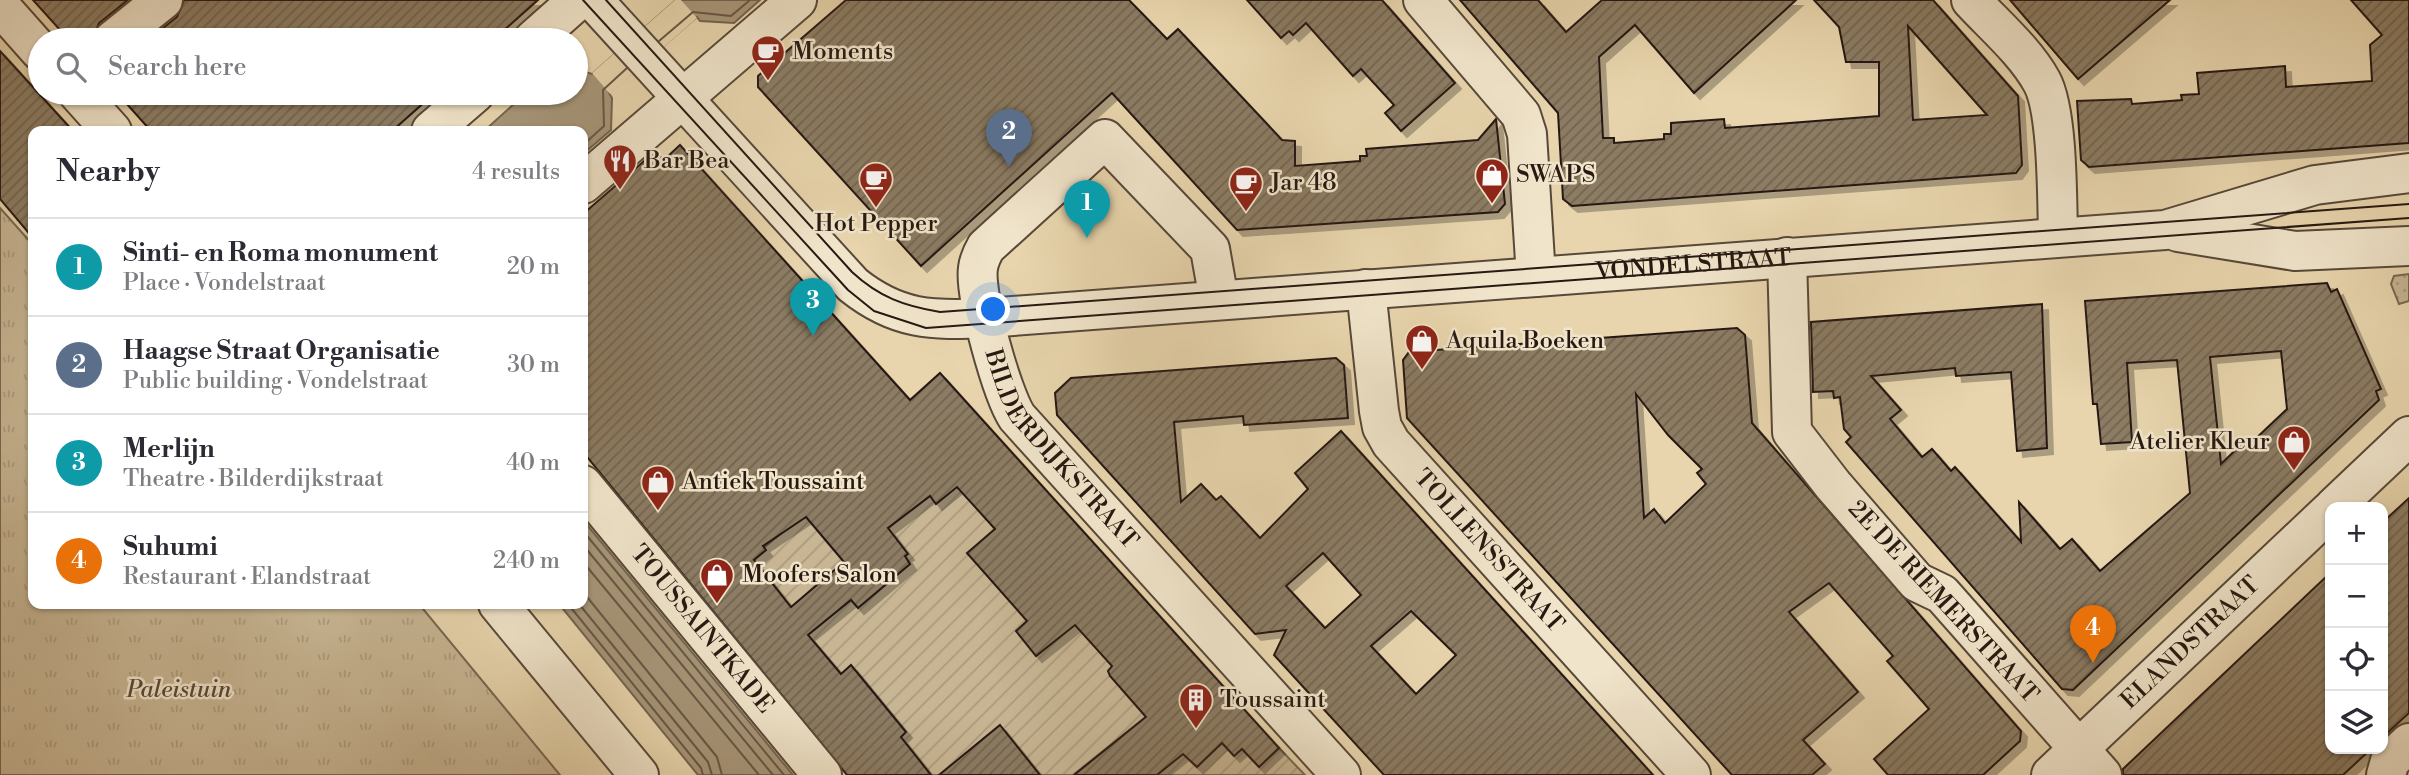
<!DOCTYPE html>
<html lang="en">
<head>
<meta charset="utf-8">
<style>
	:root { --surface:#fff; --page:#f2f2f3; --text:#2b2b33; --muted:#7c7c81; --line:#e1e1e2; --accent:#ea580c }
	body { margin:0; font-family:"Libre Bodoni",serif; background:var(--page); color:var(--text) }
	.controls { position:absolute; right:21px; bottom:21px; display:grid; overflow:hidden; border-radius:14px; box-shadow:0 2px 5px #0004 }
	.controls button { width:63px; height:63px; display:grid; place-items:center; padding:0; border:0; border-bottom:2px solid var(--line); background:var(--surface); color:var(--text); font:35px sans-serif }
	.you { position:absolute; left:994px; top:310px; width:24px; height:24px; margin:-18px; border:5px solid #fff; border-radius:50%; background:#1a73e8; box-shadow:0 0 0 10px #1a73e833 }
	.badge { display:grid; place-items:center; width:46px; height:46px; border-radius:50%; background:var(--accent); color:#fff; font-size:23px; font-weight:700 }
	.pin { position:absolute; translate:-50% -58px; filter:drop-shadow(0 2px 4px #0008) }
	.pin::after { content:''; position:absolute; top:37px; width:24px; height:21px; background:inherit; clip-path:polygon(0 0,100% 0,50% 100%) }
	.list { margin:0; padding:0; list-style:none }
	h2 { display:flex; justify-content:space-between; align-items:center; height:91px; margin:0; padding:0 28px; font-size:30px }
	h2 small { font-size:23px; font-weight:400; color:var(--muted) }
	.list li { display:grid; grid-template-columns:46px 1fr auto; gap:21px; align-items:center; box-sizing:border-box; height:98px; padding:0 28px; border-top:2px solid var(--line) }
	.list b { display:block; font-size:26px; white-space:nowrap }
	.list p { margin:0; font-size:23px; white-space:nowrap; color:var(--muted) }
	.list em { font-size:23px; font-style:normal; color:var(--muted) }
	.icon { flex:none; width:38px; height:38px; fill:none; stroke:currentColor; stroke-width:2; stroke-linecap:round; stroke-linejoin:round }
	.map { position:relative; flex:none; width:2409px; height:775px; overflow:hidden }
	.search { position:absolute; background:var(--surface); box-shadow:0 2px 5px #0004; left:28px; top:28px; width:560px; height:77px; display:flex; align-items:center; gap:18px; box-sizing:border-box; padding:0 24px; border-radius:38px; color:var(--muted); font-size:26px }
	.panel { position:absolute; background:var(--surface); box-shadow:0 2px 5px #0004; left:28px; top:126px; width:560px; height:483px; border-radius:14px }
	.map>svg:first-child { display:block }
</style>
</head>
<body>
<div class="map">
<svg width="2409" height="775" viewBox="0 0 2409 775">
	<defs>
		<pattern id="grass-dots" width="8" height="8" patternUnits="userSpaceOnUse" patternTransform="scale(1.75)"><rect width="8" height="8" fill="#c7b593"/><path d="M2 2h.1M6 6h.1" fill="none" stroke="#ab9b7e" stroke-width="1.8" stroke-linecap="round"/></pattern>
		<pattern id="park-tufts" width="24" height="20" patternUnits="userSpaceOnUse" patternTransform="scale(1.75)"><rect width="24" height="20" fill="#c7b593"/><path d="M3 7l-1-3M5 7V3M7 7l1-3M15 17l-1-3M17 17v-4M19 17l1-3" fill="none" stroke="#ab9b7e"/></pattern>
		<pattern id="garden-furrows" width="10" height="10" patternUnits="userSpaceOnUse" patternTransform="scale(1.75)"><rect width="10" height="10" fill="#c7b593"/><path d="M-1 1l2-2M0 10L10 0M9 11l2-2" fill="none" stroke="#ab9b7e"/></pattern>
		<pattern id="building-hatch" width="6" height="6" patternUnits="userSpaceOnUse" patternTransform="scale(1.75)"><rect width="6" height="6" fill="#8b7b63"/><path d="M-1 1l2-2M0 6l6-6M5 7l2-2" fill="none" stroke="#726450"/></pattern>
		<filter id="shadow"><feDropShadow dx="6" dy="6" stdDeviation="0" flood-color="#0004"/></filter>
	</defs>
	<rect width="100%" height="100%" fill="#e8d5ad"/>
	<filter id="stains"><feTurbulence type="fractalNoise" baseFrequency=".00286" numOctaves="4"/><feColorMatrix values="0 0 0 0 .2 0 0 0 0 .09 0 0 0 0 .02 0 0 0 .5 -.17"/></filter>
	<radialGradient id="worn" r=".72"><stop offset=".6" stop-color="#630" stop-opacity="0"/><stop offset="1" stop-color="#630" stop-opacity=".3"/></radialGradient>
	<polygon fill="url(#grass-dots)" stroke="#776752" stroke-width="2" points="2409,274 2409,301 2399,304 2391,284 2394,276"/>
	<polygon fill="url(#park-tufts)" stroke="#776752" stroke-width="2" points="0,208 33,245 33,604 419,604 560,775 0,775"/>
	<g fill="url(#garden-furrows)" stroke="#776752" stroke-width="2">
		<polygon points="957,487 968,489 1154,710 1073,775 916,775 742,565 820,502 888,581 910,564 888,528 930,496"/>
		<polygon points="1222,743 1234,755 1242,749 1259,767 1279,748 1305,775 1156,775 1183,754"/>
	</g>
	<g fill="#a69578" stroke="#73634f" stroke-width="2">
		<polygon points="676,0 760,0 734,23 700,21 697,17 609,93 612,98 611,130 583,154 583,131 484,131 526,93 576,93 576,69 592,74"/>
		<polygon points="583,520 793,775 698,775 559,604 583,604"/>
	</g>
	<polygon fill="#e8d5ad" points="675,0 681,0 697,18 610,94 592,73"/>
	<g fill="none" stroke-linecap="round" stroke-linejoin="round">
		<g stroke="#665745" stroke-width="2">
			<polyline points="659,41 693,12 731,16 750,0"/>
			<polyline points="583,145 604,126 603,90 627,68"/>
			<polyline points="583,531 784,775"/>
			<polyline points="583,545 773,775"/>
			<polyline points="583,562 759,775"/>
			<polyline points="583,592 717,757 722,775"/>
			<polyline points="568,604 701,768 703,775"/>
			<polyline points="579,604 708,762 712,775"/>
		</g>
	</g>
	<g fill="url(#building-hatch)" stroke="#271912" stroke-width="2" fill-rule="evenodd" filter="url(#shadow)">
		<polygon points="33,0 128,0 99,23 92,40 69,40"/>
		<polygon points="184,0 538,0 493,40 148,40 177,17"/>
		<polygon points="846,0 1129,0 1167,39 1178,29 1282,140 1295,141 1295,166 1360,161 1360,156 1367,156 1366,149 1478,140 1496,119 1505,204 1498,212 1237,230 1112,93 921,266 758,87 758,76"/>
		<polygon points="1247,0 1382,0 1455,83 1401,131 1385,113 1394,105 1361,69 1353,76 1306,23 1293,35 1289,31 1281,38"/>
		<path d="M1460,0H1538L1566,32L1602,0H1796L1694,93L1635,25L1599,57L1603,138H1614V143L1664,139V134H1671V123L1724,119L1725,128L1879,116V62H1846L1839,27L1814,0H1933L2018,96L2022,165L2016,173L1572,206L1563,199L1558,113ZM1908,26L1987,115L1913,120Z"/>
		<polygon points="2010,0 2170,0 2078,79"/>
		<polygon points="2351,0 2409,0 2409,143 2089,167 2081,160 2077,101 2131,99 2132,104 2182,100 2181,95 2199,94 2197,73 2285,66 2286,87 2372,81 2370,45 2382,35"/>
		<polygon points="0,51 73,131 33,131 33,238 0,199"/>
		<polygon points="117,93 435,93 392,131 151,131"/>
		<path d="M680,145L910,400L940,373L1279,748L1259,767L1242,749L1234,756L1222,743L1197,767L1183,754L1157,775H1074L1146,717L1110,676L1108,671L1112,666L1075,625L1036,656L1016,631L1027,621L967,553L995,529L957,487L936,504L930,496L888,528L908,554L905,556L910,564L858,608L851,600L808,635L841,674L851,665L906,732L901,737L931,775H847L583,452V214L651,155L666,158ZM806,517L844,562L791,607L754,560L766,550L763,546Z"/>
		<path d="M2327,283L2331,292L2337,289L2381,389L2376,391L2379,400L2073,690L2062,689L1846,442L1851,437L1844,429L1840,397L1834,398L1833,391L1813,392L1811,322L2042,304L2047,448L2017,451L2011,372L1956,376L1955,368L1871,376L1901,410L1890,419L1922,457L1932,449L1951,471L1955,467L2021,542L2019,502L2060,549L2072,539L2100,571L2190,493L2177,360L2127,363L2132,442L2101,444L2097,404H2093L2085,301ZM2281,351L2287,409L2251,443L2247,439L2221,464L2210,357Z"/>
		<path d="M1737,328L1745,335L1752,423L2021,731L2020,741L1983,775H1888L1874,759L1929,709L1887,661L1893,656L1829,583L1789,612L1858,692L1803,740L1825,764L1812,775H1732L1407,418L1403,360L1409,352ZM1636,394L1668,435L1702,469L1697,473L1706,484L1665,523L1654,509L1644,518Z"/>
		<path d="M1336,358L1344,365L1348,418L1244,425L1243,416L1174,422L1181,502L1201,484L1216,500L1221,496L1260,538L1308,489L1295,473L1341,431L1653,775H1384L1274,655L1286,630L1255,634L1057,415L1055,393L1071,378ZM1323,553L1361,595L1325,628L1286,586ZM1411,611L1456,655L1416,694L1371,646Z"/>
		<polygon points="2409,498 2409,713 2383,737 2383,522"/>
		<polygon points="2330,573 2330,749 2371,749 2343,775 2123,775 2123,769"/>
		<polygon points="1000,725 1040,775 939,775"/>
	</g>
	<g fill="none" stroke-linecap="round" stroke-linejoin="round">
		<g stroke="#574839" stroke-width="42">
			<g id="minor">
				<path id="s1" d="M593,0L853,285C897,320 932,321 986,318L2165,230L2315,185L2409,173"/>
				<polyline points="1423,0 1521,115 1527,134 1536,277"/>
				<path d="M1971,0C1994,25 2025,51 2042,82C2058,112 2057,200 2058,237"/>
				<polyline points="0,6 40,51"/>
				<polyline points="113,40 163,0"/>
				<polyline points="533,40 578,0"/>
				<polyline points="78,93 112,131"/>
				<polyline points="431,131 475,93"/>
				<polyline points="583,184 797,0"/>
				<polyline points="2178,232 2295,251 2409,246"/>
				<polyline points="1787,257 1792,432 1833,485 1917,582 1942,594 2102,775"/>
				<path id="s2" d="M1366,289L1379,411L1382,427L1391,443L1691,775"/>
				<path id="s3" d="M1219,300L1210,249L1105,139L986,247C982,254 979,260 978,268C974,295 1002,394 1017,417L1341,775"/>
				<path id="s4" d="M583,485L822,775"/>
				<polyline points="2334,507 2409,436"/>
				<polyline points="498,604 639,775"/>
				<path id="s5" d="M2051,775L2330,511"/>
				<polyline points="2386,775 2390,761 2409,743"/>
			</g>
		</g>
		<use href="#minor" stroke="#f0e4ca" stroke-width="38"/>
		<g stroke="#271912" stroke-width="2">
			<polyline points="583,0 848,290 874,311 926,328 2409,218"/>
			<path d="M606,0L852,272C879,297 904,306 940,312L2409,204"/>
		</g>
	</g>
	<defs>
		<g id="cafe-pin" transform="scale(1.75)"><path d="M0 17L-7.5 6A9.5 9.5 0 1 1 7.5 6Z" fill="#8f2418" stroke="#f0e4ca"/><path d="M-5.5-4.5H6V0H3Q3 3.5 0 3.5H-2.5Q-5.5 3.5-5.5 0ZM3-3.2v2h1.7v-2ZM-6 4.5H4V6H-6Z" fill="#fff"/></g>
		<g id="restaurant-pin" transform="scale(1.75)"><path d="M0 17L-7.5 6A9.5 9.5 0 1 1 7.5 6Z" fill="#8f2418" stroke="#f0e4ca"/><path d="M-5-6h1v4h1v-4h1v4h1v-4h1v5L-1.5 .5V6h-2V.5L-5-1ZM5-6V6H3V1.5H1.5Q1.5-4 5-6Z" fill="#fff"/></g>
		<g id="shop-pin" transform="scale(1.75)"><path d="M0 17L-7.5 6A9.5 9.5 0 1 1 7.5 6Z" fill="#8f2418" stroke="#f0e4ca"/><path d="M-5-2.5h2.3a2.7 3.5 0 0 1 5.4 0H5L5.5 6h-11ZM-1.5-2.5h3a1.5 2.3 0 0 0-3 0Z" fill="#fff"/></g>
		<g id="building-pin" transform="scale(1.75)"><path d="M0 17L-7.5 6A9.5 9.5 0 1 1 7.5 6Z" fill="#8f2418" stroke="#f0e4ca"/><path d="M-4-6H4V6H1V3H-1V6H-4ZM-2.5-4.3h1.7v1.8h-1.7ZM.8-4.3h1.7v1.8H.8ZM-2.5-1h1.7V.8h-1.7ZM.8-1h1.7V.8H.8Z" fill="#fff"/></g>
	</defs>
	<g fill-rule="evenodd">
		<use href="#cafe-pin" x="768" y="52"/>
		<use href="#restaurant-pin" x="620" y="161"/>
		<use href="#shop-pin" x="1492" y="175"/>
		<use href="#cafe-pin" x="876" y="179"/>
		<use href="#cafe-pin" x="1246" y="183"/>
		<use href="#shop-pin" x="1422" y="341"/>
		<use href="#shop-pin" x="2294" y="442"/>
		<use href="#shop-pin" x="658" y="482"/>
		<use href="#shop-pin" x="717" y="575"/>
		<use href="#building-pin" x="1196" y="700"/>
	</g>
	<g text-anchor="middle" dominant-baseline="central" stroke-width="5" stroke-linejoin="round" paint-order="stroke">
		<g font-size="24" fill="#271912" stroke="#f0e4ca" text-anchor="start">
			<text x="792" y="52">Moments</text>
			<text x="644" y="161">Bar Bea</text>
			<text x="1516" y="175">SWAPS</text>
			<text x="1270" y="183">Jar 48</text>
			<text x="876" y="224" text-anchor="middle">Hot Pepper</text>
			<text x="1446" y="341">Aquila Boeken</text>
			<text x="2270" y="442" text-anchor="end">Atelier Kleur</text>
			<text x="682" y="482">Antiek Toussaint</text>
			<text x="742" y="575">Moofers Salon</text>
			<text x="1220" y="700">Toussaint</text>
		</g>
		<g font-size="24" fill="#271912" stroke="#f0e4ca">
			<text stroke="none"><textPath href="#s1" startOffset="1236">VONDELSTRAAT</textPath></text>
			<text stroke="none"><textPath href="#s3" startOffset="593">BILDERDIJKSTRAAT</textPath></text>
			<text stroke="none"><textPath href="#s2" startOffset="303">TOLLENSSTRAAT</textPath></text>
			<text transform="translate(1943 602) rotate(47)">2E DE RIEMERSTRAAT</text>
			<text stroke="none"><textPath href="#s4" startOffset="187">TOUSSAINTKADE</textPath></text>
			<text stroke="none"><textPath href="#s5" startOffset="192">ELANDSTRAAT</textPath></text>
		</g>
		<g font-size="24" font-style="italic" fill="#574839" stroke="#f0e4ca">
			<text x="179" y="690">Paleistuin</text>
		</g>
	</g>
	<rect width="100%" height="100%" filter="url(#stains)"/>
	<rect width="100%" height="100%" fill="url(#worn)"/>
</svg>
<div class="controls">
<button>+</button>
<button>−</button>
<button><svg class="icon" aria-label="locate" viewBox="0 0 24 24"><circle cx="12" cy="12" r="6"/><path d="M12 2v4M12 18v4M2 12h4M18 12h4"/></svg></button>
<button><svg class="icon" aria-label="layers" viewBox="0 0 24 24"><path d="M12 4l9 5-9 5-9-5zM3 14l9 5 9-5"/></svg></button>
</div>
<div class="you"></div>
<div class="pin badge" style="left:1087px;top:238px;background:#0f9aa8">1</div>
<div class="pin badge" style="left:1009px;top:167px;background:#5c6f8a">2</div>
<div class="pin badge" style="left:813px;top:336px;background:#0f9aa8">3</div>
<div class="pin badge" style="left:2093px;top:663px;background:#e8710a">4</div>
<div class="search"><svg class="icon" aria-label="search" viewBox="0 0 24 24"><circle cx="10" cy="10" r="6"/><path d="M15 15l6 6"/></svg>Search here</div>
<section class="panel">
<h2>Nearby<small>4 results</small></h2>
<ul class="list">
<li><span class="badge" style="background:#0f9aa8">1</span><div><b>Sinti- en Roma monument</b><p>Place · Vondelstraat</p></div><em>20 m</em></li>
<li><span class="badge" style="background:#5c6f8a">2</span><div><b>Haagse Straat Organisatie</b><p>Public building · Vondelstraat</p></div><em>30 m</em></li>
<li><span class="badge" style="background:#0f9aa8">3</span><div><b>Merlijn</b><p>Theatre · Bilderdijkstraat</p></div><em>40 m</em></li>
<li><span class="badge" style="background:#e8710a">4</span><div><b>Suhumi</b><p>Restaurant · Elandstraat</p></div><em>240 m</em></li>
</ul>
</section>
</div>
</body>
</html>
